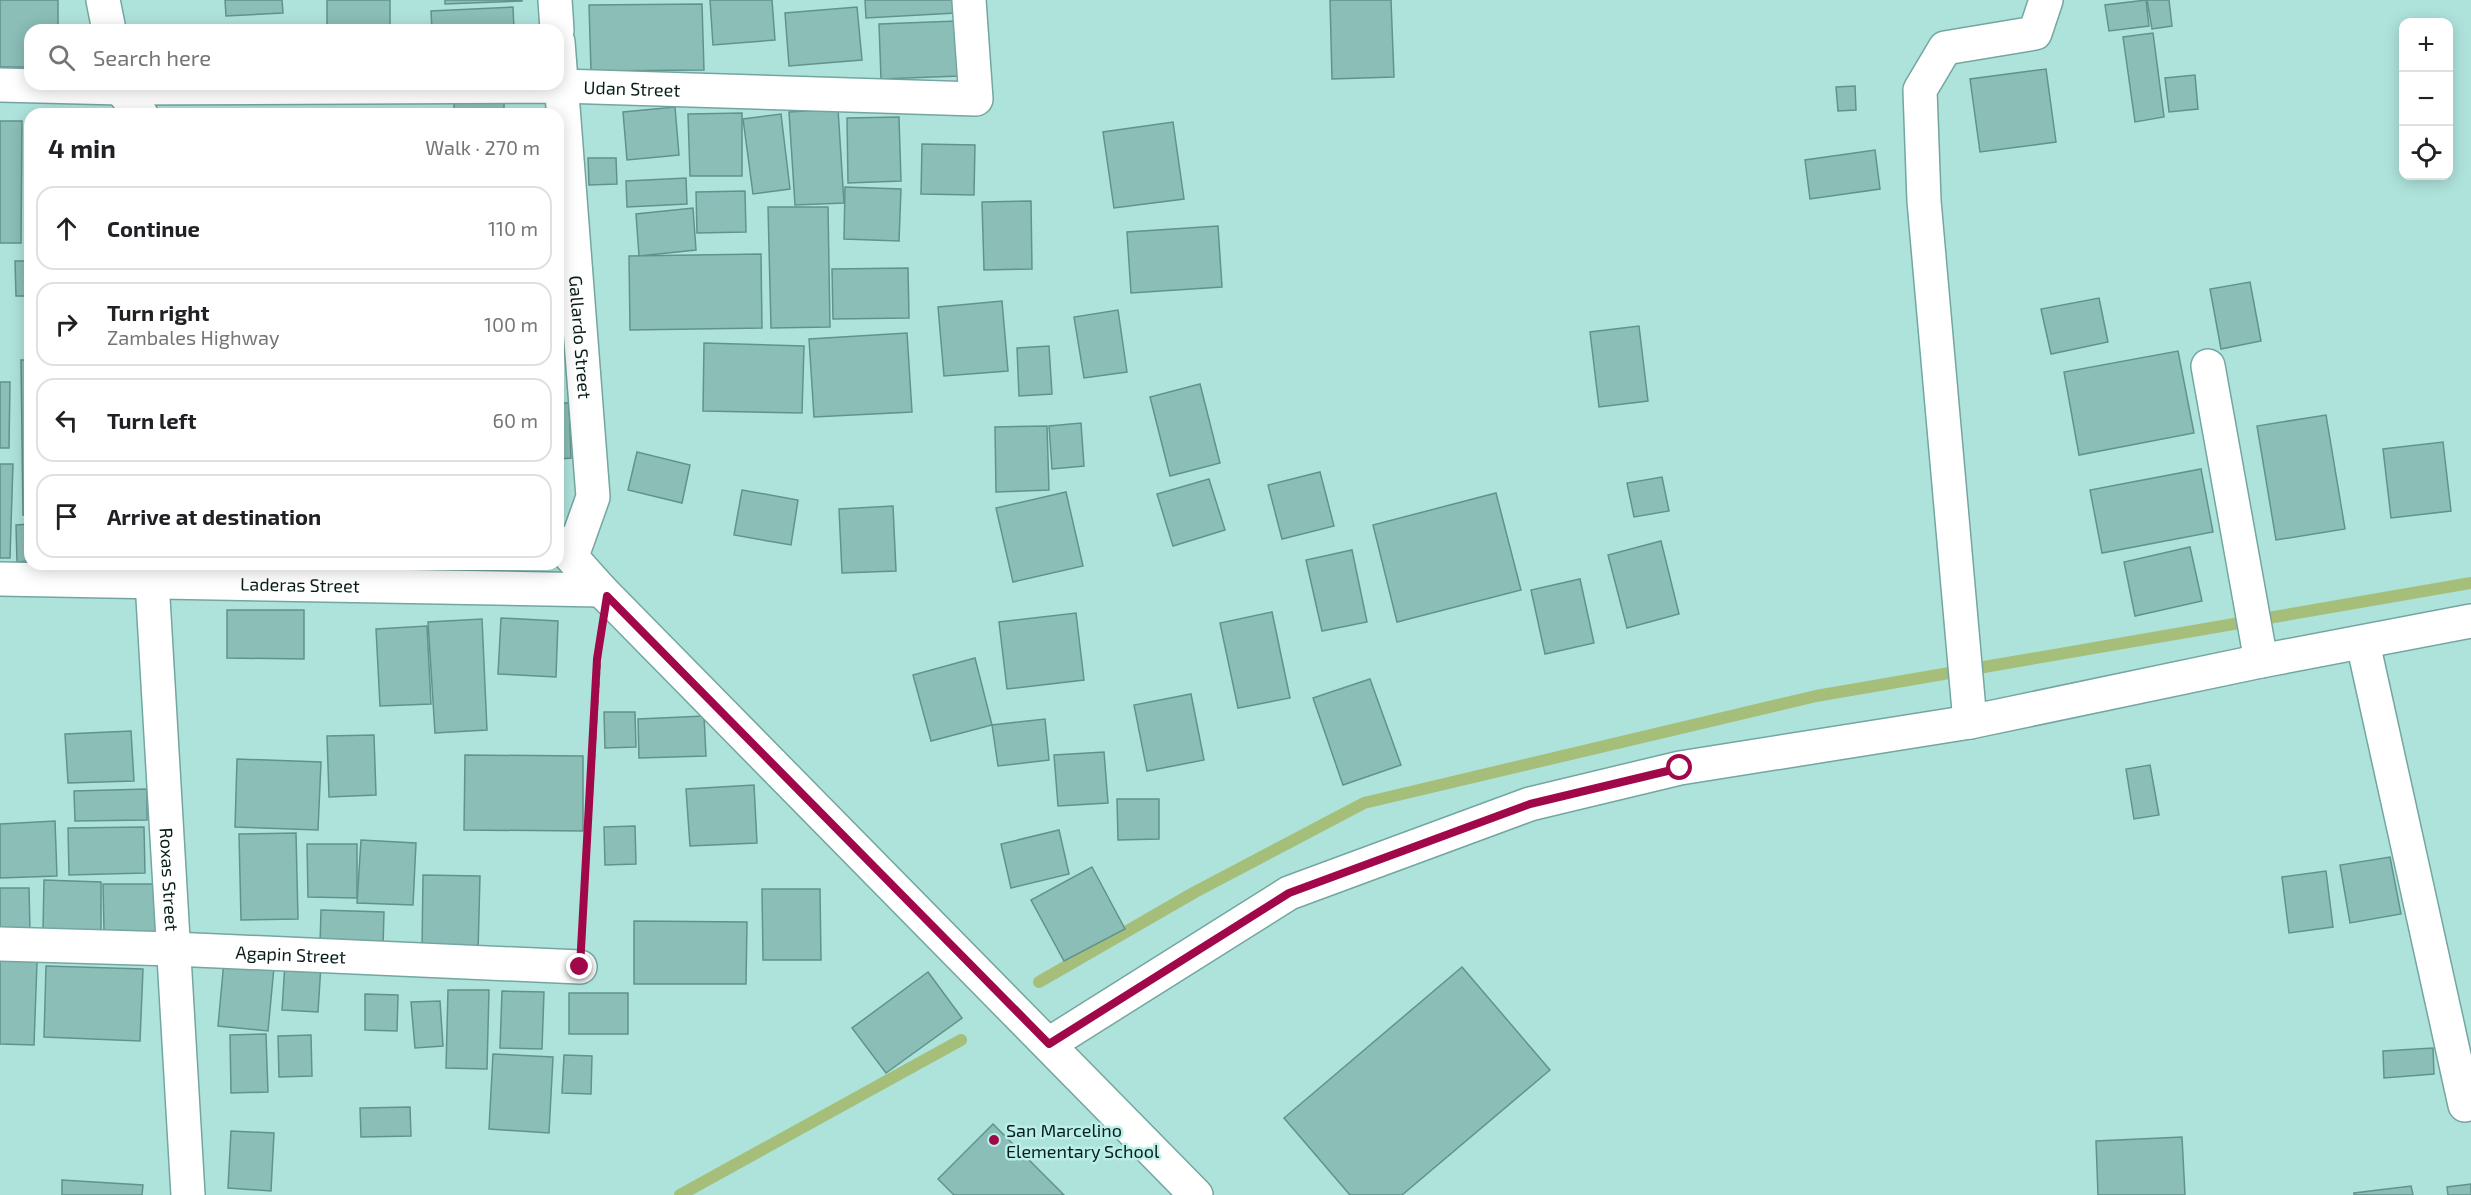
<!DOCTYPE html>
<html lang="en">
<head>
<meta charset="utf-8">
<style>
	:root { --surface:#fff; --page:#f6f6f6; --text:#202124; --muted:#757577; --line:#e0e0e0 }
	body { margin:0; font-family:"Exo 2",sans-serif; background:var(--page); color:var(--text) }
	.controls { position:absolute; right:18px; top:18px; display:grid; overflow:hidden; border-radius:12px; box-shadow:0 3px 15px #0003 }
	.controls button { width:54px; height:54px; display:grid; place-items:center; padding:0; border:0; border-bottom:2px solid var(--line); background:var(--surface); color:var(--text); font:30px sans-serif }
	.stop { position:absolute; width:18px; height:18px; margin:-14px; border:4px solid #a10849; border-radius:50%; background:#fff }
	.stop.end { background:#a10849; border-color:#fff; box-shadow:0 2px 6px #0008 }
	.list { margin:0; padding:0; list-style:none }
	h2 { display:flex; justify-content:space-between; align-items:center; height:78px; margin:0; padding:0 24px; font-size:26px }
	h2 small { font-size:20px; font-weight:400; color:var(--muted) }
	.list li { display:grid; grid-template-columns:39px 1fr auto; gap:18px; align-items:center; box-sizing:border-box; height:84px; margin:0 12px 12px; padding:0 12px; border:2px solid var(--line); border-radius:18px }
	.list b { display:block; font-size:22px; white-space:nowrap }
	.list p { margin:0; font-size:20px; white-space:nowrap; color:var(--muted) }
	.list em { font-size:20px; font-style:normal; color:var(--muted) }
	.icon { flex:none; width:33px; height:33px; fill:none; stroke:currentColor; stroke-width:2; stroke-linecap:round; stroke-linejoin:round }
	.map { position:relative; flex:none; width:2471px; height:1195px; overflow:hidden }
	.search { position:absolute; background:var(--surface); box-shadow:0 3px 15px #0003; left:24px; top:24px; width:540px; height:66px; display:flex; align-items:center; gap:15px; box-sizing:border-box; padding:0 21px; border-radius:18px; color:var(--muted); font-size:22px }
	.panel { position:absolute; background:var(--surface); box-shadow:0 3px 15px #0003; left:24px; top:108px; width:540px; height:462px; border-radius:18px }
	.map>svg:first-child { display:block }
</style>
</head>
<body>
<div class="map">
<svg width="2471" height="1195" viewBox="0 0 2471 1195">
	<rect width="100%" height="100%" fill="#aee3db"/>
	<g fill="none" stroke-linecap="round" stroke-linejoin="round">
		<g stroke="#a5bf7a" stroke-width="12">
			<polyline points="1039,982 1195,892 1364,803 1816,696 2471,583"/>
			<polyline points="680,1195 961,1040"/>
		</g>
	</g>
	<g fill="#8abeb7" stroke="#61938c" stroke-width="1.5">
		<polygon points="0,0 58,0 58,30 30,30 30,67 0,67"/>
		<polygon points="225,0 282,0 283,13 226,16"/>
		<rect x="327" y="0" width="63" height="30"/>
		<polygon points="445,0 522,0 522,1 445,4"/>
		<polygon points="710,0 772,0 775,40 713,45"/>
		<polygon points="865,0 955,0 956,13 866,18"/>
		<polygon points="1330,0 1391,0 1394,77 1332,79"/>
		<polygon points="2146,0 2149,26 2109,31 2105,5"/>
		<polygon points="2147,0 2169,0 2172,26 2152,29"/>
		<polygon points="702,4 704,70 591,71 589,5"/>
		<polygon points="513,7 514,30 432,30 431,11"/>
		<polygon points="857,7 862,60 789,66 785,13"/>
		<polygon points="957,21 960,76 881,79 879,24"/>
		<polygon points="2153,33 2164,117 2135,122 2123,37"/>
		<polygon points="2046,69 2056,142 1980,152 1970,79"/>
		<polygon points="2195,75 2198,109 2169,112 2165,78"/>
		<polygon points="1855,86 1856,110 1838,111 1836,87"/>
		<polygon points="504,101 504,114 454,114 454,102"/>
		<polygon points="675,107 679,155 627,160 623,112"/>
		<polygon points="838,109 844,203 795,205 789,112"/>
		<polygon points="742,113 742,176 690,176 688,114"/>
		<polygon points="781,114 790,189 753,194 743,119"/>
		<polygon points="899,117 901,181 848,183 847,118"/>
		<polygon points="0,121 22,121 21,243 0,243"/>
		<polygon points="1173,122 1184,199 1114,208 1103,132"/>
		<polygon points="922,144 975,145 974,195 921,194"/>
		<polygon points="1875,150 1880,189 1810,199 1805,160"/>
		<polygon points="588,158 616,158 617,184 589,185"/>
		<polygon points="686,178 687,204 627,207 626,181"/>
		<polygon points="845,187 901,189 899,241 844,239"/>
		<polygon points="745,191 746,232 697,233 696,192"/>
		<polygon points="1031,201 1032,269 984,270 982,202"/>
		<polygon points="768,207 828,207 830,327 771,328"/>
		<polygon points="693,208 696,250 639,256 636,214"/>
		<polygon points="1218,226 1222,287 1131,293 1127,232"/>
		<polygon points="761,254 762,328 630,330 629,256"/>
		<polygon points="15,261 30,261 30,296 16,296"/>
		<polygon points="908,268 909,318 833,319 832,269"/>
		<polygon points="2250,282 2261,341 2221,349 2210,289"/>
		<polygon points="2099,298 2108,342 2051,354 2041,309"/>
		<polygon points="1002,301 1008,371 944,376 938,307"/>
		<polygon points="1118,310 1127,372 1084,378 1074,317"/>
		<polygon points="1639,326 1648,401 1599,407 1590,332"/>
		<polygon points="907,333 912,412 814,417 809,339"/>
		<polygon points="704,343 804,346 802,413 703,411"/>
		<polygon points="1049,346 1052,394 1019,396 1017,348"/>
		<polygon points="2178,351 2194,433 2079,455 2064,372"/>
		<polygon points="21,360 30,360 30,515 23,515"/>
		<polygon points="0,382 10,382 9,448 0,448"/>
		<polygon points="1200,384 1220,463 1170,476 1150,397"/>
		<polygon points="558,403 569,403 571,458 558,459"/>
		<polygon points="2326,415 2345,529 2276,540 2257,426"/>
		<polygon points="1081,423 1084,466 1052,469 1049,426"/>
		<polygon points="1047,426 1049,490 996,492 995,427"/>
		<polygon points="2443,442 2451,511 2391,518 2383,449"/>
		<polygon points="637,452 690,465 682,503 628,490"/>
		<polygon points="0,464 13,464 10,558 0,558"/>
		<polygon points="2201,469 2213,532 2102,553 2090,490"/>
		<polygon points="1320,472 1334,526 1282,539 1268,485"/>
		<polygon points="1662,477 1669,511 1634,517 1627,483"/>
		<polygon points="1209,479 1225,530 1173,546 1157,494"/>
		<polygon points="742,490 798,500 791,545 734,535"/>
		<polygon points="1066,492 1083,566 1013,582 996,508"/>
		<polygon points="1496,493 1521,590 1397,622 1373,525"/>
		<polygon points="893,506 896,571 842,573 839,509"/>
		<polygon points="30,524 30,561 17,562 16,525"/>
		<polygon points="1661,541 1679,614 1627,628 1608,555"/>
		<polygon points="2190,547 2202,601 2135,616 2124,562"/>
		<polygon points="1352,550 1367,622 1322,631 1306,560"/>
		<polygon points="1580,579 1594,643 1545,654 1531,590"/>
		<polygon points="227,610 304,610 304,659 227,658"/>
		<polygon points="1272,612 1290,698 1238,708 1220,623"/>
		<polygon points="1076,613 1084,680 1007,689 999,622"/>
		<polygon points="501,618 558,621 556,677 498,674"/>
		<polygon points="482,619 487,730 435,733 428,622"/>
		<polygon points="427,626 431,704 380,706 376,629"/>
		<polygon points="975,658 992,725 931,741 913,675"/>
		<polygon points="1370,679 1401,765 1343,785 1313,698"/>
		<polygon points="1191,694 1204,760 1147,771 1134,705"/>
		<polygon points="604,712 635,712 636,747 605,748"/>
		<polygon points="704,716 706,756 639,758 638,719"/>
		<polygon points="1045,719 1049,760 998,766 992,725"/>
		<polygon points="131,731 134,781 68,783 65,734"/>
		<polygon points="374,735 376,795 329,797 327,736"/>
		<polygon points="1104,752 1108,803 1058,806 1054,755"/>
		<polygon points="465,755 583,756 583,831 464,830"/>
		<polygon points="237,759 321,762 318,830 235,827"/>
		<polygon points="2150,765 2159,815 2134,819 2126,769"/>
		<polygon points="754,785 757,843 690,846 686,789"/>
		<polygon points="147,789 147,820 75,821 74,791"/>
		<polygon points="1117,799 1159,799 1159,839 1118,840"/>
		<polygon points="55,821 57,876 0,878 0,824"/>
		<polygon points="635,826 636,864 605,865 604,827"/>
		<polygon points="144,827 145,873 69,875 68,828"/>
		<polygon points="1059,830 1069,874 1011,888 1001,844"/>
		<polygon points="296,833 298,919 241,920 239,834"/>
		<polygon points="361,840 416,843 413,905 357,903"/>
		<polygon points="307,844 357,844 357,898 308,897"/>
		<polygon points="2390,857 2401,914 2350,923 2340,865"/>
		<polygon points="1092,867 1125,929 1064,961 1031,900"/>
		<polygon points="2326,871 2333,927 2289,933 2282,877"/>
		<polygon points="423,875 480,876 478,953 422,952"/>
		<polygon points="44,880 101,882 101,932 43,930"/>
		<polygon points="103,884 160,884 160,932 104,932"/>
		<polygon points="0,888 29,888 30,931 0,931"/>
		<polygon points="762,889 820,889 821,960 763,960"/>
		<polygon points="321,910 384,912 383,947 320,945"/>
		<polygon points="634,921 747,922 746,984 634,984"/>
		<polygon points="0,960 37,962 34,1045 0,1044"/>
		<polygon points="224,961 274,967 268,1031 218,1026"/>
		<polygon points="285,963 321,965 318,1012 282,1010"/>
		<polygon points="46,966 143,969 140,1041 44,1037"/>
		<polygon points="1462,967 1550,1070 1402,1195 1350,1195 1284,1118"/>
		<polygon points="928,972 962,1018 886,1073 852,1028"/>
		<polygon points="448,990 489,990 487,1069 446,1068"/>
		<polygon points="502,991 544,992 542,1049 500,1048"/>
		<rect x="569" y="993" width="59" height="41"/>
		<polygon points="365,994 398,995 397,1031 365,1030"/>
		<polygon points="440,1001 443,1046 415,1048 411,1002"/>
		<polygon points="266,1034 268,1092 231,1093 230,1035"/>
		<polygon points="311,1035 312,1076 279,1077 278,1036"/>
		<polygon points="2433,1048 2434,1074 2384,1078 2383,1051"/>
		<polygon points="493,1054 553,1057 549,1133 489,1129"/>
		<polygon points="564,1055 592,1056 591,1094 562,1093"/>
		<polygon points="410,1107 411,1136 361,1137 360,1108"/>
		<polygon points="993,1124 1064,1195 954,1195 938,1179"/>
		<polygon points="231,1131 274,1133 271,1191 228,1188"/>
		<polygon points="2182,1137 2185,1195 2098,1195 2096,1141"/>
		<polygon points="62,1180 143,1185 142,1195 62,1195"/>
		<polygon points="2471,1184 2471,1195 2448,1195 2447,1187"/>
		<polygon points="2411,1186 2413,1195 2354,1195 2354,1193"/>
	</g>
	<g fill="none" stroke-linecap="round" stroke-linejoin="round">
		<g stroke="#74a6a0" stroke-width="36">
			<g id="minor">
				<polyline points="555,0 557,30"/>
				<path id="s1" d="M558,42L593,497L572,556"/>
				<path id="s2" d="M0,85L120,88L561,86L976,99L969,0"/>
				<polyline points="2208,366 2261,661"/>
				<path id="s3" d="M151,564L188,1195"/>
				<path id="s4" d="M0,579L601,590"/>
				<polyline points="2363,643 2465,1105"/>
				<polyline points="1970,722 1924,201 1920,90 1945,48 2035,33 2046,0"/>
				<path id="s5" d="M0,944L173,949L580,967"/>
				<polyline points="1049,1044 1289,893 1530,804 1680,768 1970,722 2261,661 2471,621"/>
			</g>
		</g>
		<g stroke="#74a6a0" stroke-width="36">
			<g id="major">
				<polyline points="103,0 109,30"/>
				<polyline points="119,84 120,88 141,114"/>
				<polyline points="558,542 601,590 1196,1195"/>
			</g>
		</g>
		<polyline stroke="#567974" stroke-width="4" stroke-dasharray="6 3" stroke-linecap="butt" points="583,930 600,644"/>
		<use href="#minor" stroke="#fff" stroke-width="33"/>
		<use href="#major" stroke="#fff" stroke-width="33"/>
	</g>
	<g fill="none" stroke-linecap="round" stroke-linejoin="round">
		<polyline stroke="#a10849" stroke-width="8" points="580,967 597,659 607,596 1049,1044 1289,893 1530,804 1680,768"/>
	</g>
	<circle fill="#a10849" stroke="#bbf0e9" stroke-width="2" cx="994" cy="1140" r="6"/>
	<g text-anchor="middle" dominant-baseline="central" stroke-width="5" stroke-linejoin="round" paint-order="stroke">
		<g font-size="18" fill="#091e1b" stroke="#bbf0e9">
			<text stroke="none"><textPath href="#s2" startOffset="632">Udan Street</textPath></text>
			<text stroke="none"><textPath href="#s1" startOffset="296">Gallardo Street</textPath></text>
			<text stroke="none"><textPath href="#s4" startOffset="300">Laderas Street</textPath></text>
			<text stroke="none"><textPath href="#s3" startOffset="316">Roxas Street</textPath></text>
			<text stroke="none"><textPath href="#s5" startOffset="291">Agapin Street</textPath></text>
		</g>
		<g font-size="18" fill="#091e1b" stroke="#bbf0e9" text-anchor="start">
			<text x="1006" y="1130">San Marcelino<tspan x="1006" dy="21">Elementary School</tspan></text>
		</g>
	</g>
</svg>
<div class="controls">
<button>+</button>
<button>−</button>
<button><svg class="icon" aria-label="locate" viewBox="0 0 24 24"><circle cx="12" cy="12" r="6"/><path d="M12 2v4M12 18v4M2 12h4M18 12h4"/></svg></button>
</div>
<div class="stop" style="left:1680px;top:768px"></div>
<div class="stop end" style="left:580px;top:967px"></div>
<div class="search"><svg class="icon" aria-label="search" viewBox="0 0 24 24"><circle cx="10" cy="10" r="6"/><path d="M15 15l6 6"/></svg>Search here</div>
<section class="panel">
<h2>4 min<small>Walk · 270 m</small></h2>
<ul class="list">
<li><svg class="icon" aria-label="ahead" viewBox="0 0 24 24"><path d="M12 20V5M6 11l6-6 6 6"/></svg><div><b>Continue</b></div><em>110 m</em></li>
<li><svg class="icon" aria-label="right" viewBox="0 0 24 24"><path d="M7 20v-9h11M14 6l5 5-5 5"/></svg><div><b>Turn right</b><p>Zambales Highway</p></div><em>100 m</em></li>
<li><svg class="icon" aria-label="left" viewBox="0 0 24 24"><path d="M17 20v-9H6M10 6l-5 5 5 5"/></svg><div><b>Turn left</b></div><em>60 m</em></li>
<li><svg class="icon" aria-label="arrive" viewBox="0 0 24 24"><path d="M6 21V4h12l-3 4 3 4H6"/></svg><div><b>Arrive at destination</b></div></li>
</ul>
</section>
</div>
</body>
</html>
